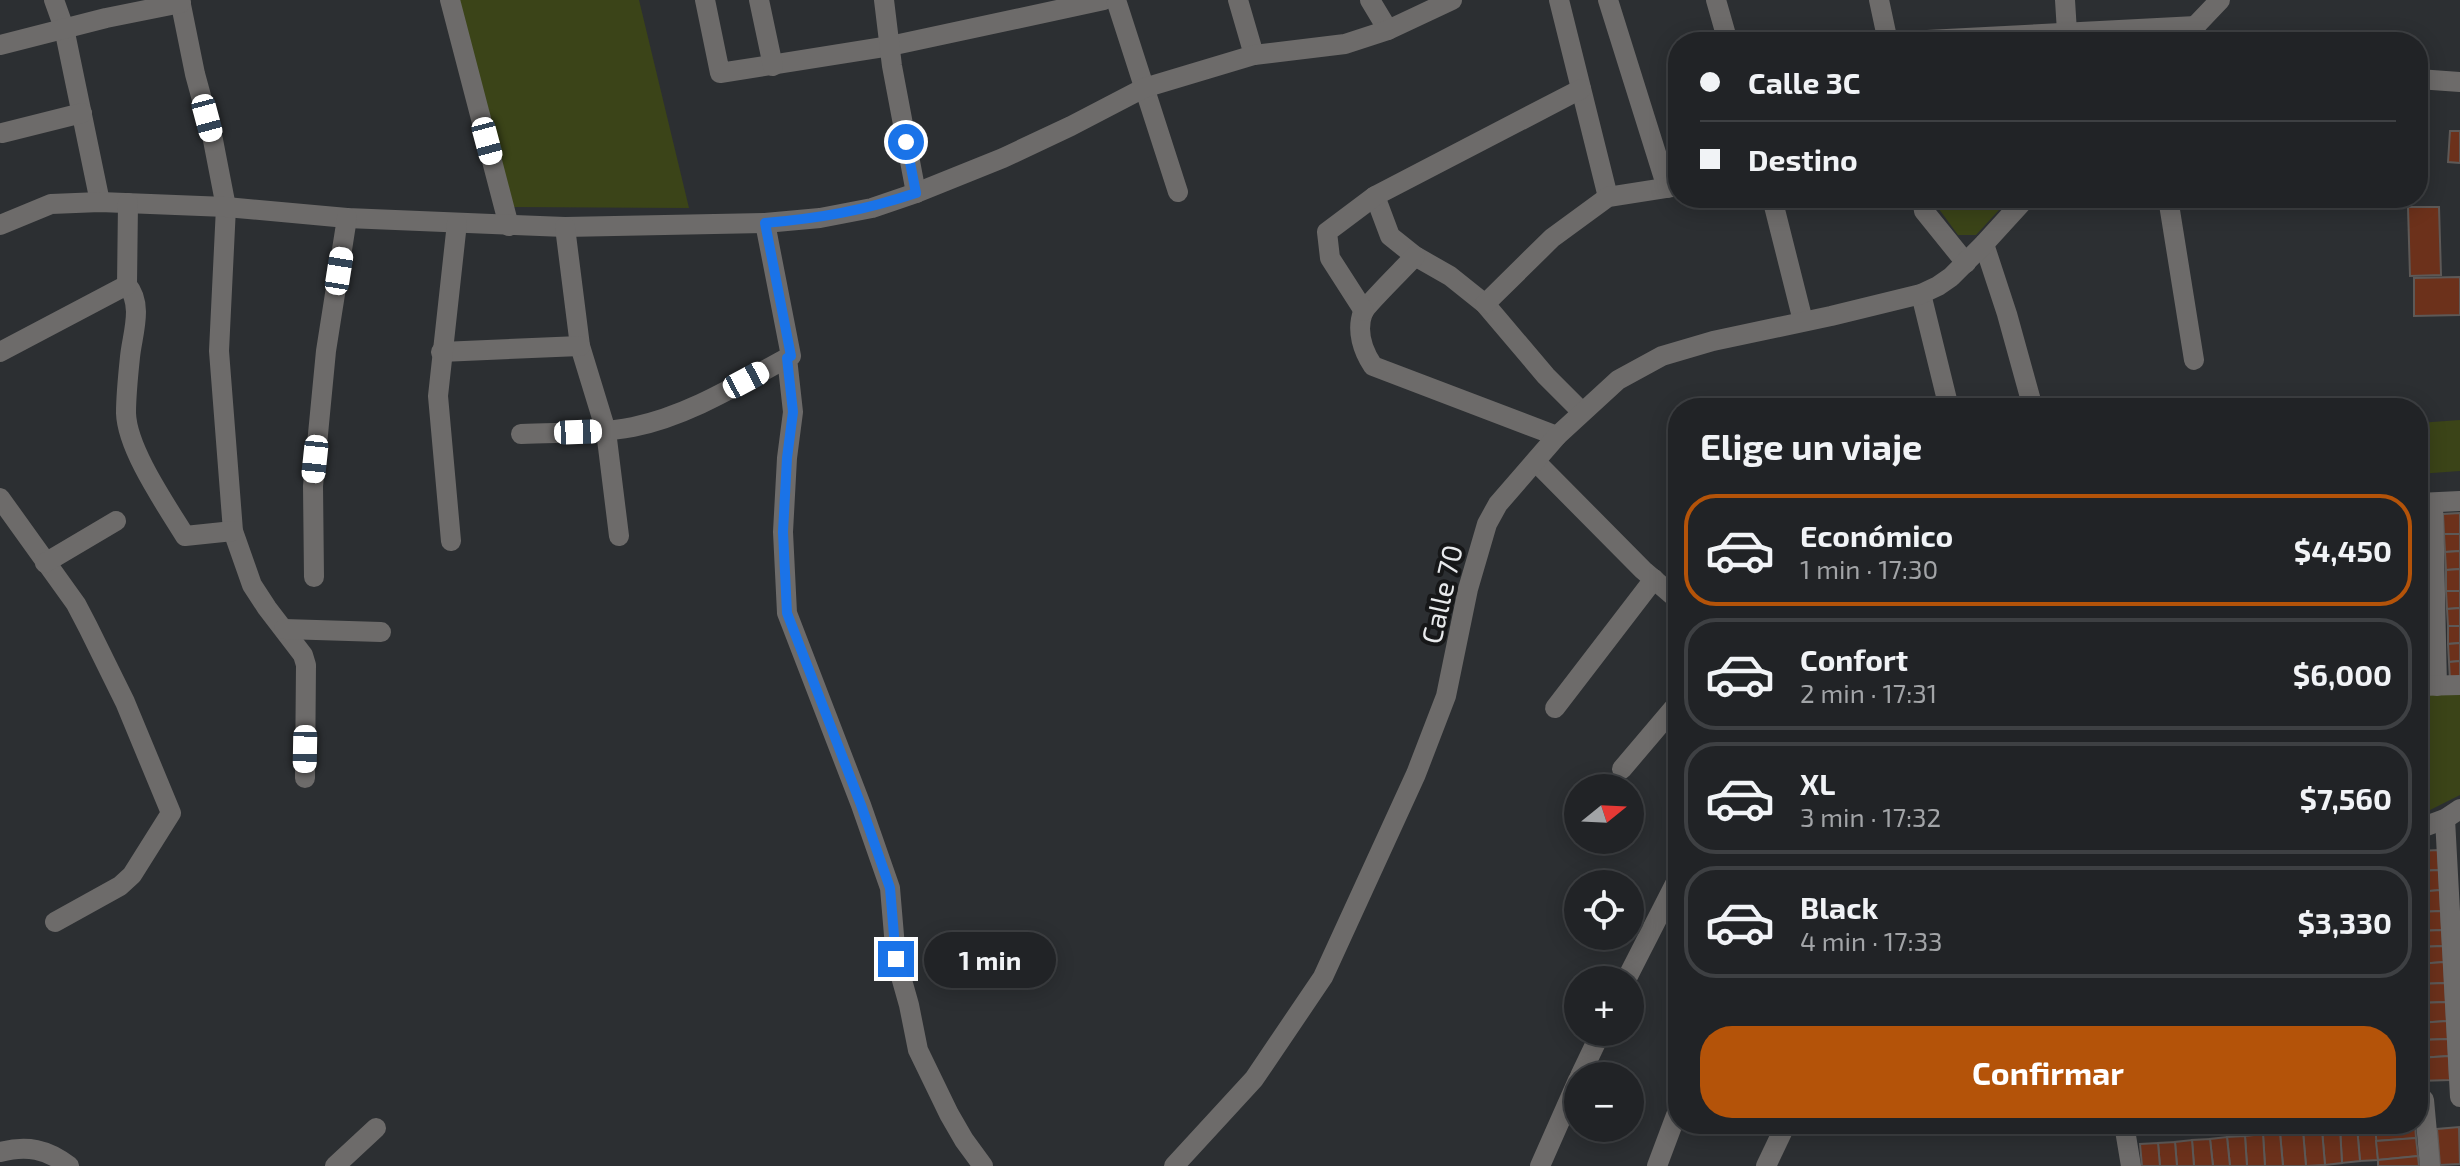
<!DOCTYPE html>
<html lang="es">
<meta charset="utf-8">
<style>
:root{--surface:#212326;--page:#292b2e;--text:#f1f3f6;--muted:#a2a4a7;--line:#3e4043;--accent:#b45309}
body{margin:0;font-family:"Exo 2",sans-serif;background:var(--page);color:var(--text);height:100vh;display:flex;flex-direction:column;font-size:30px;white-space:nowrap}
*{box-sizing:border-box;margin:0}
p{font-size:26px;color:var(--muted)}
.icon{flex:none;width:44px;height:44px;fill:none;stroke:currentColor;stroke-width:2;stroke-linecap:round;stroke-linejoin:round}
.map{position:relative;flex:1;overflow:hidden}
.side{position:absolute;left:1668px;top:398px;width:760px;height:736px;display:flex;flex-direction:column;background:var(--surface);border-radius:32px;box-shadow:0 4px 20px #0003,0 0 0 2px var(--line)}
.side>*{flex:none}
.guide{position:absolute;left:1668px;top:32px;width:760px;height:176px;border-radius:32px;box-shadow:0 4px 20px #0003,0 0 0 2px var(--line);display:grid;align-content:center;height:176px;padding:0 32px;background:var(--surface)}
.needle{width:52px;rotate:72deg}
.buttons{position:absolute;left:1564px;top:774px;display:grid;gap:16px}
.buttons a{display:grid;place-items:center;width:80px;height:80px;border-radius:50%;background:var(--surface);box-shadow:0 4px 20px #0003,0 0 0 2px var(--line);font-size:40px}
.end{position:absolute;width:36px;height:36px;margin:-18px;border:10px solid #1a73e8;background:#fff;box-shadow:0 0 0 4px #fff}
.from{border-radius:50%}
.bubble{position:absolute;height:56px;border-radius:28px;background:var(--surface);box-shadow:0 4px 20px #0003,0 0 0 2px var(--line);font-size:26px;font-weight:700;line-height:56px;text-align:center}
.car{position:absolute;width:24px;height:48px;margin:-24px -12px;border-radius:10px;box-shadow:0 0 6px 2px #0007;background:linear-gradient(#fff 24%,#345 0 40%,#fff 0 76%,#345 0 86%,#fff 0)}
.guide b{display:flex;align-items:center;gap:28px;height:76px;font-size:30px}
.guide b+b{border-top:2px solid var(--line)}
.guide i{width:20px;height:20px;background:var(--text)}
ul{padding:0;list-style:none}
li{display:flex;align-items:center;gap:24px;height:112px;margin:0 16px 12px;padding:0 16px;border:4px solid var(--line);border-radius:32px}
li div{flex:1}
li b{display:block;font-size:30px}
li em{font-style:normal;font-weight:700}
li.selected{border-color:var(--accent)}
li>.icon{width:72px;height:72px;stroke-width:1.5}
h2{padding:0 32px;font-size:36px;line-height:96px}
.button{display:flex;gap:16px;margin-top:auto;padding:16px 32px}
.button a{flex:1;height:92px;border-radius:32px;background:var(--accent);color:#fff;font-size:32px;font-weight:700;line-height:92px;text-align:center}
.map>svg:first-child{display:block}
.green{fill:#3b4418}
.building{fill:#6c311b;stroke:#5d5957;stroke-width:2}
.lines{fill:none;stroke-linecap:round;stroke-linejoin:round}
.minor{stroke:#6d6b6a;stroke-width:20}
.route{stroke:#1a73e8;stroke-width:10}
.labels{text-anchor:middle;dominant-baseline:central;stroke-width:8;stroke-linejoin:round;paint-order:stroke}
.street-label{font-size:28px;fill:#e8eaec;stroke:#161718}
</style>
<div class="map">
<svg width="2460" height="1166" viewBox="0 0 2460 1166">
<rect width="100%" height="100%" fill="#2c2f32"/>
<g class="green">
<path d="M456,0H639L689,208L509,207Z"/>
<path d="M1934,198H2010L1976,235H1958L1936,205Z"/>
<path d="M2460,420V471L2418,474V423Z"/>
<path d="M2460,693V795L2418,816V695Z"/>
</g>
<g class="building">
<path d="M2450,131H2460V163L2448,162Z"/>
<path d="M2408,207H2439L2441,275L2410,276Z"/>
<path d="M2460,277V315L2414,316V278Z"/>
<path d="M2460,513V534H2444L2443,514Z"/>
<path d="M2444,534H2460V551L2445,552Z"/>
<path d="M2460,551V569L2446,570L2445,552Z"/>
<path d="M2424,556V575L2418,576V557Z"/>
<path d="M2460,569V591H2446V570Z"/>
<path d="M2424,575L2425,596H2418V576Z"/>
<path d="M2446,591H2460V608L2447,609Z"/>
<path d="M2418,596H2425L2426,614H2418Z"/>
<path d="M2460,608V626H2448L2447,609Z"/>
<path d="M2418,614H2426L2427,629L2418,630Z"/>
<path d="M2448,626H2460V643L2448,644Z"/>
<path d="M2427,629V646H2418V630Z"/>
<path d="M2460,643V661L2449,662L2448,644Z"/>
<path d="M2418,646H2427L2428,663H2418Z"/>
<path d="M2460,661V679L2450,680L2449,662Z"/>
<path d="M2418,663H2428L2429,680L2418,681Z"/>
<path d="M2438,850L2439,870L2418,871V851Z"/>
<path d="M2439,870L2440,890L2418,892V871Z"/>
<path d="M2440,890L2441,911L2418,912V892Z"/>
<path d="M2441,911L2442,930L2418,931V912Z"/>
<path d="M2442,930L2443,946L2418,947V931Z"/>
<path d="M2443,946L2444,962L2418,964V947Z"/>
<path d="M2444,962L2445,983L2418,984V964Z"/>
<path d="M2445,983L2446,1002L2418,1003V984Z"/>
<path d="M2446,1002L2447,1021L2418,1023V1003Z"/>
<path d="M2447,1021L2448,1039L2418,1040V1023Z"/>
<path d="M2448,1039L2449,1056L2418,1058V1040Z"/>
<path d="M2449,1056L2450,1080L2418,1081V1058Z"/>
<path d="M2415,1124L2416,1138L2376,1141L2375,1125Z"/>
<path d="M2375,1125L2378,1160L2360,1161L2357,1127Z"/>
<path d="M2357,1127L2360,1161L2342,1163L2340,1128Z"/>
<path d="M2459,1127L2460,1164L2440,1165L2437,1129Z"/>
<path d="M2340,1128L2342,1163L2325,1165L2322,1130Z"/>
<path d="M2322,1130L2325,1165L2306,1166L2303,1131Z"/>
<path d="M2303,1131L2306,1166H2283L2280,1133Z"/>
<path d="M2280,1133L2283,1166H2265L2263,1134Z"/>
<path d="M2263,1134L2265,1166H2247L2245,1136Z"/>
<path d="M2245,1136L2247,1166H2230L2227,1137Z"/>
<path d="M2227,1137L2230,1166H2213L2210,1139Z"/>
<path d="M2416,1138L2418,1156L2378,1160L2376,1141Z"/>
<path d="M2210,1139L2213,1166H2194L2192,1140Z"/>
<path d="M2192,1140L2194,1166H2177L2175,1142Z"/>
<path d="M2175,1142L2177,1166H2160L2158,1143Z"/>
<path d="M2158,1143L2160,1166H2142L2140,1144Z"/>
<path d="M2418,1156L2419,1166H2378V1160Z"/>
</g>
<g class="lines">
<g class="minor">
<path d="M54,0L64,28L100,202"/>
<path d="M180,0L195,74L213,140L226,207L219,351L233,531L252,585L267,608L303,655L306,665L305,778"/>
<path d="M450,0L509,226"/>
<path d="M705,0L720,73L890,46L1104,0"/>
<path d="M759,0L773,66"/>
<path d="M884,0L892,66L916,193"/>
<path d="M1116,0L1178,192"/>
<path d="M1238,0L1254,55"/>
<path d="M1370,0L1388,30"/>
<path d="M1559,0L1608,197"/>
<path d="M1608,0L1667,188"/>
<path d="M1716,0L1728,42"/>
<path d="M1879,0L1888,42"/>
<path d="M2065,0L2067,32"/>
<path d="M1888,42L2196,26"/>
<path d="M2180,42L2220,0"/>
<path d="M0,45L106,18L181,3"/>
<path d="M2418,79L2460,82"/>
<path d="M2,133L82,113"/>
<path d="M1375,196L1390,236L1415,256L1450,276L1485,304L1546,376L1581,411"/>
<path d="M1772,198L1803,321"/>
<path d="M1922,198L1924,211L1966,263"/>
<path d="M2168,198L2194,360"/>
<path d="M765,223L791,356L787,358L793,412L787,458L783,532L787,613L861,805L890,888L896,959L909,1005L918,1050L949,1114L964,1140L983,1166"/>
<path d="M0,225L51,204L100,202L226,207L347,218L565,227L765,223L820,218L872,208L916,193L1003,158L1071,126L1144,88L1254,55L1345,44L1388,30L1452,0"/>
<path d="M565,227L580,346L606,431L619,536"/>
<path d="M1984,244L2007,314L2033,408"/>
<path d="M1415,256C1406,266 1367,304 1363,312C1356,331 1363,351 1373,366L1557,436"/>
<path d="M127,285C144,305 132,335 130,357C128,376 126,395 126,413C127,449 166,505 185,536L233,531"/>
<path d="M1921,294L1949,408"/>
<path d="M1485,304L1552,238L1608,197L1678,186"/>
<path d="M1364,311L1330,258L1327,232L1375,196L1581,89"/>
<path d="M0,352L127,285L128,203"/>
<path d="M441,352L580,346"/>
<path d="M521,434C558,432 597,434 633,427C688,416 739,384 787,358"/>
<path d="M1536,462L1643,570L1678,600"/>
<path d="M0,498L76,604L88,627L125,702L171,813L132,875L120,886L55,922"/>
<path d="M2418,503L2460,501"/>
<path d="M2433,503L2437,686"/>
<path d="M451,541L438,396L457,223"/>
<path d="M45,563L116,521"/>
<path d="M314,577L313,486L326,351L347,218"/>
<path d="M284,629L381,632"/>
<path d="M2418,686L2460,685"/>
<path d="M1555,708L1654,579"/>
<path d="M1622,769L1678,703"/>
<path d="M2445,819L2460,1097"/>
<path d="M2418,829L2445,819L2460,809"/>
<path d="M1626,980L1678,878"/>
<path d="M1580,1076L1601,1032"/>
<path d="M2424,1100L2430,1166"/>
<path d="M2124,1124L2131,1166"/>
<path d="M0,1152C27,1145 47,1149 69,1166"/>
<path d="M335,1166L376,1128"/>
<path d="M1174,1166L1254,1079L1323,977L1416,774L1446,696L1468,589L1487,524L1498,504L1557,436L1618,380L1662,356L1713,341L1831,316L1921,294L1938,286L1951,277L1984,244L2026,198"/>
<path d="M1540,1166L1578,1080"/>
<path d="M1657,1166L1678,1110"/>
<path d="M1766,1166L1786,1124"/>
</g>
</g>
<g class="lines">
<path class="route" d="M896,959L890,888L861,805L787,613L783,532L787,458L793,412L787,358L791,356L765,223C821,218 862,211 916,193L906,142"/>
</g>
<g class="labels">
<g class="street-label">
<text transform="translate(1441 594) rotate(-77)">Calle 70</text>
</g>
</g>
</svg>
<div class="buttons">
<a><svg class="needle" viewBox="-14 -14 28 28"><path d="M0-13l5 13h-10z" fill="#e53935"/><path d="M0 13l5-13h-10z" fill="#a2a4a7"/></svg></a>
<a><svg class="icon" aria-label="locate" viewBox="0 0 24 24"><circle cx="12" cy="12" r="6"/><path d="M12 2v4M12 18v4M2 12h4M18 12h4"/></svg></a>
<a>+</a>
<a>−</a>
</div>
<i class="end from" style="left:906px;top:142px"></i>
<i class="end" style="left:896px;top:959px"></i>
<div class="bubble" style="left:924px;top:932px;width:132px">1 min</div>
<i class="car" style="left:207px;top:118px;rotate:165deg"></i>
<i class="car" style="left:487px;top:141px;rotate:165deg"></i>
<i class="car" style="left:339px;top:271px;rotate:9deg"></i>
<i class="car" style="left:746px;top:380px;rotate:62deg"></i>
<i class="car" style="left:578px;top:432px;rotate:88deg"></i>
<i class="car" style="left:315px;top:459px;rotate:186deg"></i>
<i class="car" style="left:305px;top:749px;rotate:181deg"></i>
<div class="guide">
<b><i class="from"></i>Calle 3C</b>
<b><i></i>Destino</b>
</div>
<section class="side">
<h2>Elige un viaje</h2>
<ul>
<li class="selected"><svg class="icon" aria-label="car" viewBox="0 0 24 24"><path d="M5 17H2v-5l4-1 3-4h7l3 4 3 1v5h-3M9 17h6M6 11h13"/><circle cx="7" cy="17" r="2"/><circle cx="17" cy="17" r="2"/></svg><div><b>Económico</b><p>1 min · 17:30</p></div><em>$4,450</em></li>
<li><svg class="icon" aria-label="car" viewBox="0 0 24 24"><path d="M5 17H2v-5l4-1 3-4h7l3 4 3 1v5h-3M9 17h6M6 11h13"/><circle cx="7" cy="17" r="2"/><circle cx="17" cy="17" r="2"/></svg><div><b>Confort</b><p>2 min · 17:31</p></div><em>$6,000</em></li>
<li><svg class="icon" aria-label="car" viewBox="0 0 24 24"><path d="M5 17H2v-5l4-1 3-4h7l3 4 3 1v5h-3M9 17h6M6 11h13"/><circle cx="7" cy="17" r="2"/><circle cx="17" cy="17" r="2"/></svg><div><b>XL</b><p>3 min · 17:32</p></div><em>$7,560</em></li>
<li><svg class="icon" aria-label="car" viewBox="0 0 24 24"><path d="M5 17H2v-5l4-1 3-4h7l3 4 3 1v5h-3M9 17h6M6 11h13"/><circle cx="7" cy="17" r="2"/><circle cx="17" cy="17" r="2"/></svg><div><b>Black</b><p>4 min · 17:33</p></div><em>$3,330</em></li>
</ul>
<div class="button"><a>Confirmar</a></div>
</section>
</div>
